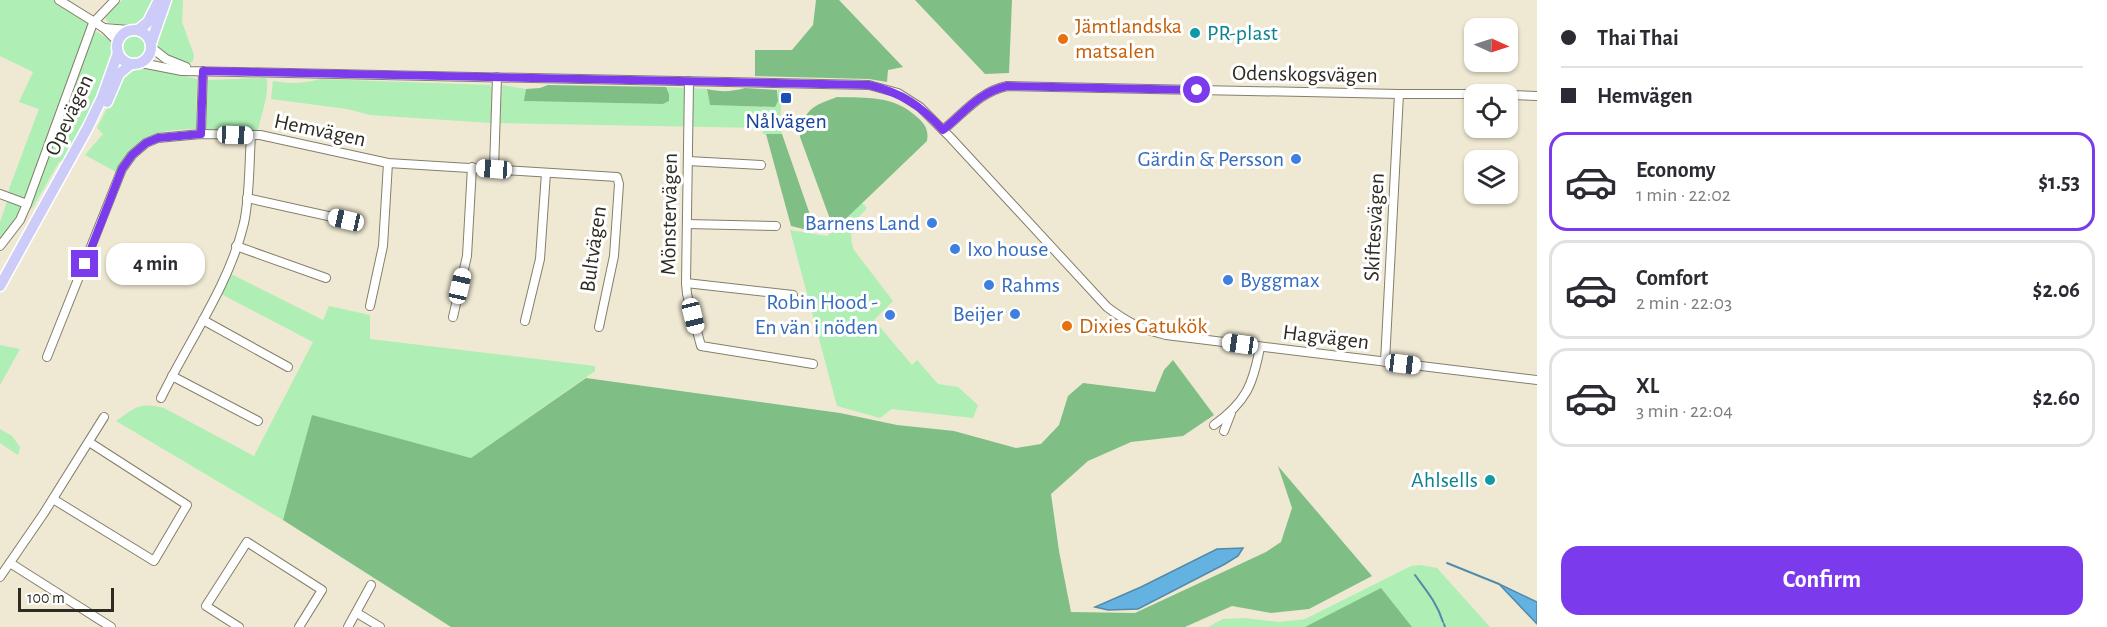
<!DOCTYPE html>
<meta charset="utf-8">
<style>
:root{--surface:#fff;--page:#f7f7f7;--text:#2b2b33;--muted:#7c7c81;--line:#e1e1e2;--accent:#7c3aed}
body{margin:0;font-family:"Alegreya Sans",sans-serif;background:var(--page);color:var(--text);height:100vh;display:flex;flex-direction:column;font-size:22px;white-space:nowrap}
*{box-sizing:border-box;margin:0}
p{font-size:20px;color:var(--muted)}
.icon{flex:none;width:33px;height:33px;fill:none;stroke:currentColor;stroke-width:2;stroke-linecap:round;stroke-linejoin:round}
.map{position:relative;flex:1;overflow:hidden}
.side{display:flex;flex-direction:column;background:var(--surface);width:570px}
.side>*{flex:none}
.guide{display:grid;align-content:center;height:132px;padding:0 24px;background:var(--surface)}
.needle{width:39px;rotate:93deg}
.controls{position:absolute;left:1464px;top:18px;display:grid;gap:12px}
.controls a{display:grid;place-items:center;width:54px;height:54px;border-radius:12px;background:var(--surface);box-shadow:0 2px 4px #0004;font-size:30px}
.scale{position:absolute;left:18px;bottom:15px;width:96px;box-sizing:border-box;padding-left:6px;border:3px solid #2d2b22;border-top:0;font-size:16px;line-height:21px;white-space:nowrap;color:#2d2b22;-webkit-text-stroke:4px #fff;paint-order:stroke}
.end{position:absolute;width:27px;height:27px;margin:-14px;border:8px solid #7c3aed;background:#fff;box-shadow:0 0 0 3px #fff}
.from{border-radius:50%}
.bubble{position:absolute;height:42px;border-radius:18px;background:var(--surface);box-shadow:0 2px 4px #0004;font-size:20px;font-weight:700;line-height:42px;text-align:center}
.car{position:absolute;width:18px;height:36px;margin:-18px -9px;border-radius:8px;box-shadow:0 0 4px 2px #0007;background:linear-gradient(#fff 24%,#345 0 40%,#fff 0 76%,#345 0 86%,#fff 0)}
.guide b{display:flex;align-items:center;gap:21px;height:57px;font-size:22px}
.guide b+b{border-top:2px solid var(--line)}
.guide i{width:15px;height:15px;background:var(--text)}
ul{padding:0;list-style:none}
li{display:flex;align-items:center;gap:18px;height:99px;margin:0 12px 9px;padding:0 12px;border:3px solid var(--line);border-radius:18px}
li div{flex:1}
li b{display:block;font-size:22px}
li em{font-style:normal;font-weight:700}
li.current{border-color:var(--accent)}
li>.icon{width:54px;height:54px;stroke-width:1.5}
.primary-button{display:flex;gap:12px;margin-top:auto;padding:12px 24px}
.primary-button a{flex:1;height:69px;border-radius:18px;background:var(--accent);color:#fff;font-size:24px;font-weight:700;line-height:69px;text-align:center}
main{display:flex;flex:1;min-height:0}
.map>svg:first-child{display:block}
.green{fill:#afeeb4}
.forest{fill:#7fbe85}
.water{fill:#63b2e2;stroke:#538aa8;stroke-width:1.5}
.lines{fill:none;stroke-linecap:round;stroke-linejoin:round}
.stream{stroke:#538aa8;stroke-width:2}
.minor-casing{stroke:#847f6b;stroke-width:10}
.major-casing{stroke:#fff;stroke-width:13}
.minor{stroke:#fff;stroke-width:8}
.major{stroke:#cdcbf8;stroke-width:10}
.route{stroke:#7c3aed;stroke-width:8}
.culture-dot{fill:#0f9aa8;stroke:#fff;stroke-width:2}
.food-dot{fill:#e8710a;stroke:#fff;stroke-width:2}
.transit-dot{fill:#1a4fb4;stroke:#fff;stroke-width:2}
.shop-dot{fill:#3f7fe0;stroke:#fff;stroke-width:2}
.labels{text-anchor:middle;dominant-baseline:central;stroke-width:6;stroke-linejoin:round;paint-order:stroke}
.food-label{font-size:22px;fill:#c56008;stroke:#fff;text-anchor:start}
.culture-label{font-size:22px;fill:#0d838f;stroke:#fff;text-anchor:start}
.street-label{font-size:22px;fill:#2d2b22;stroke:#fff}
.transit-label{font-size:22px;fill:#164399;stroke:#fff}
.shop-label{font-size:22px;fill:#366cbe;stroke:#fff;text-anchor:end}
</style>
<main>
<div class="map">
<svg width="1537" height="627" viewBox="0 0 1537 627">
<rect width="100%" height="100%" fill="#efe9d3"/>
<g class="green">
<path d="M0,0H54L89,23L26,198L9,193V189L39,109L19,102L33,72L0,56Z"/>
<path d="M122,0H154C142,28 139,27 109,23L105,18Z"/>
<path d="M170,0H183L182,22L194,55L193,61L189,64C142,54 158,34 170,0Z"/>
<path d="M97,32L112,41C118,67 79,137 64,160L59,162L33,207L29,211L92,34Z"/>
<circle cx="135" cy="47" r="12"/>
<path d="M132,69H158L197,79L196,129C147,130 146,136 118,173L85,155L103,134L97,128L122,78Z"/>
<path d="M266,78C271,90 260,117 258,131L206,130L208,80Z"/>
<path d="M320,79L490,85L492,89L491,123L370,115L347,109L271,99L273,81C290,84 303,84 320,79Z"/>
<path d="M502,85L526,89L525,101L663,104L669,101V94L666,87L707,89L710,105L774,107L778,101V89L782,92L780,126L782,134H763L762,128L500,123Z"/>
<path d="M8,199L23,206L20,220L0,246V222Z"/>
<path d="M862,203L867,208C854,222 847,232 854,250L893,301L874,320L912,365L917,360L938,384L958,387L978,405L973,418L892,409L880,418L837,406L790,230L827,236Z"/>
<path d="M231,274L323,320L329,306L370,315V339L595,366V371L471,458L312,416L283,520L116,421C136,407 139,402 164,408L254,456L313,342L221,294Z"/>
<path d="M0,345L20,349L0,385Z"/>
<path d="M0,429L12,436L20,447L18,455L0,443Z"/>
<path d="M1421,565L1437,568L1490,627H1208L1223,619L1244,618L1279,622L1305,619L1411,566Z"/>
</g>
<g class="forest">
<path d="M816,0H839L903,67L888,70L887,82L869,79L755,76V50H792L813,25Z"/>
<path d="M915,0H1012L1009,73L985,74Z"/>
<path d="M548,85L666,87L669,94V101L663,104L524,101L526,89L540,88Z"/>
<path d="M745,88L777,90L778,101L775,107L710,105L707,89C721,92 731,92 745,88Z"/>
<path d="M837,97C867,98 893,95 917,117C925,124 929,130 927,141L834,230L800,137C803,110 812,106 837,97Z"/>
<path d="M766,134H782L816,232L791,226Z"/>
<path d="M1173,360L1214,415L1183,436L1131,442L1088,461L1051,494L1059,551L1071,612L1135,613L1266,552L1281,542L1292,508L1278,466L1372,576L1309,609L1271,613L1232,606L1185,627H451L283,520L312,415L471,458L586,378L840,413L897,425L954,431L1016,448L1041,444L1059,425L1068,396L1083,383L1155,392L1164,370Z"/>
<path d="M1381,588L1412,627H1305Z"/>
</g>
<g class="water">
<path d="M1243,548L1238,556L1225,564L1138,609L1108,610L1095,607L1141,587L1217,549Z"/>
<path d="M1499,584L1537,602V624Z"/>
</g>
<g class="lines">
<g class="stream">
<path d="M1447,563L1499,584"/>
<path d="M1415,575C1426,590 1437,603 1443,622"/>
<path d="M1444,624L1445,627"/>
</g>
<defs>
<g id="minor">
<path d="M59,0L104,28L118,42"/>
<path d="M104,28L129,30"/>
<path d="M152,48L166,59L186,67"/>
<path d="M141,63L182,71L236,72L869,85L898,93L920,107L950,137L1107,307C1128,323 1141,329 1166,335L1537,380"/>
<path d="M689,81L686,283L687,294L701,346L813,364"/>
<path d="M1508,95L1537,96"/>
<path d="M943,130C964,113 979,92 1007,86L1399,94H1505"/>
<path d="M201,134L203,71"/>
<path d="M688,161L761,165"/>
<path d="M494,169L497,77"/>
<path d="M0,194L27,204"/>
<path d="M247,198L346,220"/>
<path d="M687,224L776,226"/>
<path d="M0,246L20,220L27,204L93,23L115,0"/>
<path d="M236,246L326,278"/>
<path d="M686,283L793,295"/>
<path d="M370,306L383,246L388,163"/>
<path d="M453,317L467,256L472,167"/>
<path d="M203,320L288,367"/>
<path d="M525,321L540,259L546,173"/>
<path d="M47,357L122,169L132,155L146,143L158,138L201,134L260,135L388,163L617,177L619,184L614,256L599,327"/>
<path d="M1385,362L1399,94"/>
<path d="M172,376L258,421"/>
<path d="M161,398C189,340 229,286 244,223C250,195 249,164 251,135"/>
<path d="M1214,425C1246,402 1253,385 1260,347"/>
<path d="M1224,431L1231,413"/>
<path d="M53,499L154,561L187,505L89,442"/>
<path d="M10,563L111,627"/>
<path d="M0,577L44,513L104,417"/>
<path d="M357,613L380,627"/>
<path d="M239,627L206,606L247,542L322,590L299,627"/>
<path d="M348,627L371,585"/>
</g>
<g id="major">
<circle cx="134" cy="47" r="17"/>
<path d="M138,30L148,22L159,0"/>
<path d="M151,43L166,0"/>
<path d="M107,102L119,74L131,64"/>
<path d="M0,286L88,127L102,98L118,53"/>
</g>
</defs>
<use href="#minor" class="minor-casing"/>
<use href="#major" class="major-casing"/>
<use href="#minor" class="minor"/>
<use href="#major" class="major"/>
</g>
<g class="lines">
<path class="route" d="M85,264L122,169L132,155L146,143L158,138L201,134L203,71L869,85C902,93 920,105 943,130C964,113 979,92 1007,86L1197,90"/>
</g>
<g class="culture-dot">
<circle cx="1195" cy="33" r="6"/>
<circle cx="1490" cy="480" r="6"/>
</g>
<g class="food-dot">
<circle cx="1063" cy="39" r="6"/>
<circle cx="1067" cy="326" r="6"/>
</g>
<rect class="transit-dot" x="780" y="92" width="12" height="12" rx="3"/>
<g class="shop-dot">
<circle cx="1296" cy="159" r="6"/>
<circle cx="932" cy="223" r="6"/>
<circle cx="955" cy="249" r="6"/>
<circle cx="1228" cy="280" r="6"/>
<circle cx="989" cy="285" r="6"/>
<circle cx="1015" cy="314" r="6"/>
<circle cx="890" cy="315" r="6"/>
</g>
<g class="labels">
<g class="food-label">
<text x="1075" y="26">Jämtlandska<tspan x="1075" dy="25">matsalen</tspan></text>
<text x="1079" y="326">Dixies Gatukök</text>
</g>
<g class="culture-label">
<text x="1207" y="33">PR-plast</text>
<text x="1478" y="480" text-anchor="end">Ahlsells</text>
</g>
<g class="street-label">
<text transform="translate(1305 74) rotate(1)">Odenskogsvägen</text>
<text transform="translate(69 115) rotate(-65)">Opevägen</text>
<text transform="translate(320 130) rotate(12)">Hemvägen</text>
<text transform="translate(669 214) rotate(-89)">Mönstervägen</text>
<text transform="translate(1374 227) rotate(-87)">Skiftesvägen</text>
<text transform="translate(593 249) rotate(-82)">Bultvägen</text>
<text transform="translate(1326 337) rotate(7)">Hagvägen</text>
</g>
<g class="transit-label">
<text x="786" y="121">Nålvägen</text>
</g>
<g class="shop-label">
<text x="1284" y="159">Gärdin &amp; Persson</text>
<text x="920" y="223">Barnens Land</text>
<text x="967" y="249" text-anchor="start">Ixo house</text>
<text x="1240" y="280" text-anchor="start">Byggmax</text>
<text x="1001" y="285" text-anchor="start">Rahms</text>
<text x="878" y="302">Robin Hood -<tspan x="878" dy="25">En vän i nöden</tspan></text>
<text x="1003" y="314">Beijer</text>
</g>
</g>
</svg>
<div class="controls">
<a><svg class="needle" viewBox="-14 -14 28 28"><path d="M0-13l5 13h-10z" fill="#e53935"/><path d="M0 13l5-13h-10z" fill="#7c7c81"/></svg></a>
<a><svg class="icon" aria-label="locate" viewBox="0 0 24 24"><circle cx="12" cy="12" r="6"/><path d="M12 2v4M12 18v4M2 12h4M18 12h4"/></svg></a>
<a><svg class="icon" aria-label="layers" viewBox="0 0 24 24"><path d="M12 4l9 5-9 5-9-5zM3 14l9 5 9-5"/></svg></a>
</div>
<div class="scale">100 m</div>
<i class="end from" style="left:1197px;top:90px"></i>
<i class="end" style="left:85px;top:264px"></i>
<div class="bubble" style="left:106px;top:243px;width:99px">4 min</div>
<i class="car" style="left:235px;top:135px;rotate:92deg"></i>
<i class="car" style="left:494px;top:169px;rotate:274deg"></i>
<i class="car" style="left:346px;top:220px;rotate:283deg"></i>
<i class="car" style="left:460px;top:286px;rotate:13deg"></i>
<i class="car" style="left:693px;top:316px;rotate:166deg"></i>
<i class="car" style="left:1240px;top:344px;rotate:278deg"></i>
<i class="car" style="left:1403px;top:364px;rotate:97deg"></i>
</div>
<section class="side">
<div class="guide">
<b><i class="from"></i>Thai Thai</b>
<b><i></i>Hemvägen</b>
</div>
<ul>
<li class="current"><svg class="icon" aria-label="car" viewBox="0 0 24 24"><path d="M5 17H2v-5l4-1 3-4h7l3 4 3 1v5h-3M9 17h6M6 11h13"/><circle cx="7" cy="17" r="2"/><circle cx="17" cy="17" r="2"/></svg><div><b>Economy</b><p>1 min · 22:02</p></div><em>$1.53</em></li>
<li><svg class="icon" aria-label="car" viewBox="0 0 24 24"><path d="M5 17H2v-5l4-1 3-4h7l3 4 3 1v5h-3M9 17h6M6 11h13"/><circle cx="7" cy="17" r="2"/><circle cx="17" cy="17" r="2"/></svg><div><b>Comfort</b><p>2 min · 22:03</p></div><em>$2.06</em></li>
<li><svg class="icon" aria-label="car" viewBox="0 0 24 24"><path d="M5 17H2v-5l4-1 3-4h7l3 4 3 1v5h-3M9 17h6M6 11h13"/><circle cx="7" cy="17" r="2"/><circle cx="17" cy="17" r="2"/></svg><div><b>XL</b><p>3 min · 22:04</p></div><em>$2.60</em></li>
</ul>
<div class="primary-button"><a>Confirm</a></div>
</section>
</main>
